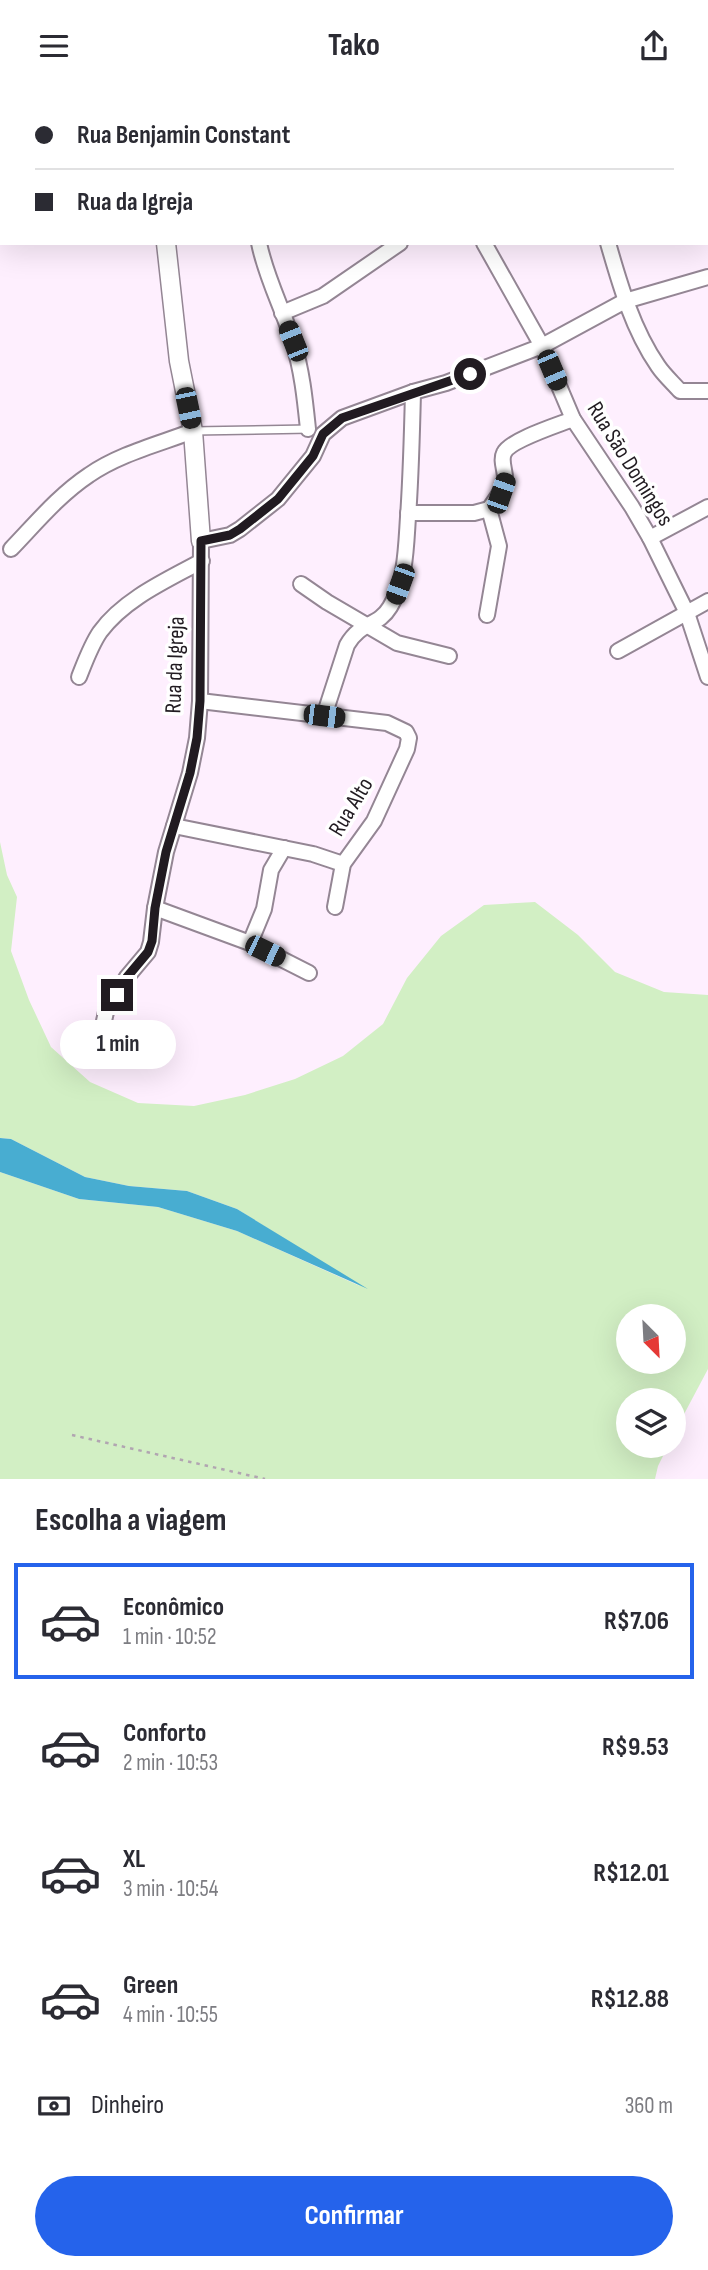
<!DOCTYPE html>
<html lang="pt">
<meta charset="utf-8">
<style>
:root{--surface:#fff;--page:#f2f2f3;--text:#2b2b33;--muted:#7c7c81;--line:#e1e1e2;--accent:#2563eb}
body{margin:0;font-family:"Sofia Sans Condensed",sans-serif;background:var(--page);color:var(--text);height:100vh;display:flex;flex-direction:column;font-size:26px;white-space:nowrap}
*{box-sizing:border-box;margin:0}
p{font-size:23px;color:var(--muted)}
.icon{flex:none;width:38px;height:38px;fill:none;stroke:currentColor;stroke-width:2;stroke-linecap:round;stroke-linejoin:round}
.map{position:relative;height:1388px;overflow:hidden}
.drawer{display:flex;flex-direction:column;background:var(--surface);flex:1}
.drawer>*{flex:none}
.banner{position:absolute;left:0px;top:0px;width:709px;height:154px;box-shadow:0 7px 28px #0002;display:grid;align-content:center;height:154px;padding:0 35px;background:var(--surface)}
.needle{width:46px;rotate:156deg}
.controls{position:absolute;left:616px;top:1213px;display:grid;gap:14px}
.controls a{display:grid;place-items:center;width:70px;height:70px;border-radius:50%;background:var(--surface);box-shadow:0 7px 28px #0002;font-size:35px}
.end{position:absolute;width:32px;height:32px;margin:-16px;border:9px solid #211b21;background:#fff;box-shadow:0 0 0 4px #fff}
.from{border-radius:50%}
.bubble{position:absolute;height:49px;border-radius:24px;background:var(--surface);box-shadow:0 7px 28px #0002;font-size:23px;font-weight:700;line-height:49px;text-align:center}
.car{position:absolute;width:21px;height:42px;margin:-21px -10px;border-radius:9px;box-shadow:0 0 5px 2px #0007;background:linear-gradient(#222 24%,#8ab4d8 0 40%,#222 0 76%,#8ab4d8 0 86%,#222 0)}
.banner b{display:flex;align-items:center;gap:24px;height:66px;font-size:26px}
.banner b+b{border-top:2px solid var(--line)}
.banner i{width:18px;height:18px;background:var(--text)}
ul{padding:0;list-style:none}
li{display:flex;align-items:center;gap:21px;height:116px;margin:0 14px 10px;padding:0 21px;border:4px solid transparent;border-radius:0px}
li div{flex:1}
li b{display:block;font-size:26px}
li em{font-style:normal;font-weight:700}
li.selected{border-color:var(--accent)}
li>.icon{width:63px;height:63px;stroke-width:1.5}
h2{padding:0 35px;font-size:32px;line-height:84px}
.pay{display:flex;align-items:center;gap:18px;height:77px;padding:0 35px;font-size:26px}
.pay p{margin-inline-start:auto}
.button{display:flex;gap:14px;margin-top:auto;padding:14px 35px}
.button a{flex:1;height:80px;border-radius:42px;background:var(--accent);color:#fff;font-size:28px;font-weight:700;line-height:80px;text-align:center}
header{display:flex;justify-content:space-between;align-items:center;height:91px;padding:0 35px;background:var(--surface);font-size:32px;font-weight:700}
.map>svg:first-child{display:block}
.green{fill:#d2efc4;fill-rule:evenodd}
.water{fill:#48add1}
.lines{fill:none;stroke-linecap:round;stroke-linejoin:round}
.service-casing{stroke:#948694;stroke-width:10}
.minor-casing{stroke:#948694;stroke-width:18}
.tertiary-casing{stroke:#948694;stroke-width:21}
.path{stroke:#b1a5b1;stroke-width:2.5;stroke-dasharray:3.5 5;stroke-linecap:butt}
.service{stroke:#fff;stroke-width:7}
.minor{stroke:#fff;stroke-width:14}
.tertiary{stroke:#fff;stroke-width:18}
.route{stroke:#211b21;stroke-width:9}
.labels{text-anchor:middle;dominant-baseline:central;stroke-width:7;stroke-linejoin:round;paint-order:stroke}
.street-label{font-size:23px;fill:#211b21;stroke:#fff}
</style>
<header><svg class="icon" aria-label="menu" viewBox="0 0 24 24"><path d="M4 6h16M4 12h16M4 18h16"/></svg>Tako<svg class="icon" aria-label="share" viewBox="0 0 24 24"><path d="M12 15V3M7 8l5-5 5 5M5 13v7h14v-7"/></svg></header>
<div class="map">
<svg width="708" height="1388" viewBox="0 0 708 1388">
<rect width="100%" height="100%" fill="#feeffe"/>
<path class="green" d="M0,751L7,784L17,806L11,860L29,909L51,956L90,991L138,1012L194,1015L245,1004L295,988L343,965L383,933L407,887L441,845L484,814L535,811L578,844L615,881L664,901L708,904V1278L674,1342V1309H628V1354L668,1355L658,1375L655,1388H0V1081L79,1108L158,1116L237,1140L360,1195L237,1118L187,1100L129,1095L85,1086L11,1048L0,1047ZM628,1225H674V1270H628Z"/>
<path class="water" d="M0,1047L11,1048L85,1086L129,1095L187,1100L237,1118L368,1198L237,1140L158,1116L79,1108L0,1081Z"/>
<g class="lines">
<defs>
<path id="service" d="M193,340L310,338"/>
<g id="minor">
<path d="M241,0V2"/>
<path d="M375,0L376,2"/>
<path d="M581,0L582,2"/>
<path d="M432,2L436,0"/>
<path d="M0,7H2"/>
<path d="M259,152C266,187 283,218 293,251C302,279 305,309 308,338"/>
<path d="M484,152L542,255L573,328L632,416L650,447L687,522L708,586"/>
<path d="M608,152C620,194 633,239 658,275C664,284 673,292 680,300H708"/>
<path d="M282,222L323,205L400,152"/>
<path d="M489,418C495,409 503,400 505,389C506,381 500,370 504,362C510,349 558,334 573,328"/>
<path d="M408,422H474L489,418"/>
<path d="M650,447L708,416"/>
<path d="M11,458C36,432 59,404 89,384C119,363 159,353 193,340"/>
<path d="M301,493L327,511L397,552L449,565"/>
<path d="M487,524L499,455L489,418"/>
<path d="M618,560L708,510"/>
<path d="M79,586C85,571 91,554 100,541C124,508 167,489 202,470"/>
<path d="M200,610L387,632L406,641L409,647L407,658L374,730L343,773L335,816"/>
<path d="M324,625L347,554C361,530 378,536 390,516C406,490 406,455 408,426C411,384 412,343 413,301"/>
<path d="M174,735L313,763L343,773"/>
<path d="M155,817L250,852L309,882"/>
<path d="M250,852L264,818L271,779L284,757"/>
<path d="M146,951L108,938L104,930L106,921L127,886L148,861L151,851L155,817L166,761L190,682L197,647L200,610L201,450L230,444L240,438L278,408L313,365L323,343L342,327L413,301L446,292L542,255L625,210L708,186"/>
</g>
<g id="tertiary">
<path d="M103,0V2"/>
<path d="M166,152L179,270L193,340L201,450"/>
</g>
</defs>
<use href="#service" class="service-casing"/>
<use href="#minor" class="minor-casing"/>
<use href="#tertiary" class="tertiary-casing"/>
<path class="path" d="M72,1344L265,1388"/>
<use href="#service" class="service"/>
<use href="#minor" class="minor"/>
<use href="#tertiary" class="tertiary"/>
</g>
<g class="lines">
<path class="route" d="M117,904L127,886L148,861L152,850L155,817L166,761L190,682L197,647L200,610L201,450L230,444L240,438L278,408L313,365L323,343L342,327L470,283"/>
</g>
<g class="labels">
<g class="street-label">
<text transform="translate(630 373) rotate(58)">Rua São Domingos</text>
<text transform="translate(175 574) rotate(-88)">Rua da Igreja</text>
<text transform="translate(351 716) rotate(-59)">Rua Alto</text>
</g>
</g>
</svg>
<div class="controls">
<a><svg class="needle" viewBox="-14 -14 28 28"><path d="M0-13l5 13h-10z" fill="#e53935"/><path d="M0 13l5-13h-10z" fill="#7c7c81"/></svg></a>
<a><svg class="icon" aria-label="layers" viewBox="0 0 24 24"><path d="M12 4l9 5-9 5-9-5zM3 14l9 5 9-5"/></svg></a>
</div>
<i class="end from" style="left:470px;top:283px"></i>
<i class="end" style="left:117px;top:904px"></i>
<div class="bubble" style="left:60px;top:929px;width:116px">1 min</div>
<i class="car" style="left:293px;top:250px;rotate:338deg"></i>
<i class="car" style="left:552px;top:279px;rotate:157deg"></i>
<i class="car" style="left:188px;top:317px;rotate:168deg"></i>
<i class="car" style="left:501px;top:402px;rotate:19deg"></i>
<i class="car" style="left:400px;top:493px;rotate:200deg"></i>
<i class="car" style="left:324px;top:625px;rotate:97deg"></i>
<i class="car" style="left:265px;top:860px;rotate:116deg"></i>
<div class="banner">
<b><i class="from"></i>Rua Benjamin Constant</b>
<b><i></i>Rua da Igreja</b>
</div>
</div>
<section class="drawer">
<h2>Escolha a viagem</h2>
<ul>
<li class="selected"><svg class="icon" aria-label="car" viewBox="0 0 24 24"><path d="M5 17H2v-5l4-1 3-4h7l3 4 3 1v5h-3M9 17h6M6 11h13"/><circle cx="7" cy="17" r="2"/><circle cx="17" cy="17" r="2"/></svg><div><b>Econômico</b><p>1 min · 10:52</p></div><em>R$7.06</em></li>
<li><svg class="icon" aria-label="car" viewBox="0 0 24 24"><path d="M5 17H2v-5l4-1 3-4h7l3 4 3 1v5h-3M9 17h6M6 11h13"/><circle cx="7" cy="17" r="2"/><circle cx="17" cy="17" r="2"/></svg><div><b>Conforto</b><p>2 min · 10:53</p></div><em>R$9.53</em></li>
<li><svg class="icon" aria-label="car" viewBox="0 0 24 24"><path d="M5 17H2v-5l4-1 3-4h7l3 4 3 1v5h-3M9 17h6M6 11h13"/><circle cx="7" cy="17" r="2"/><circle cx="17" cy="17" r="2"/></svg><div><b>XL</b><p>3 min · 10:54</p></div><em>R$12.01</em></li>
<li><svg class="icon" aria-label="car" viewBox="0 0 24 24"><path d="M5 17H2v-5l4-1 3-4h7l3 4 3 1v5h-3M9 17h6M6 11h13"/><circle cx="7" cy="17" r="2"/><circle cx="17" cy="17" r="2"/></svg><div><b>Green</b><p>4 min · 10:55</p></div><em>R$12.88</em></li>
</ul>
<div class="pay"><svg class="icon" aria-label="cash" viewBox="0 0 24 24"><path d="M3 7h18v10H3z"/><circle cx="12" cy="12" r="2"/></svg>Dinheiro<p>360 m</p></div>
<div class="button"><a>Confirmar</a></div>
</section>
